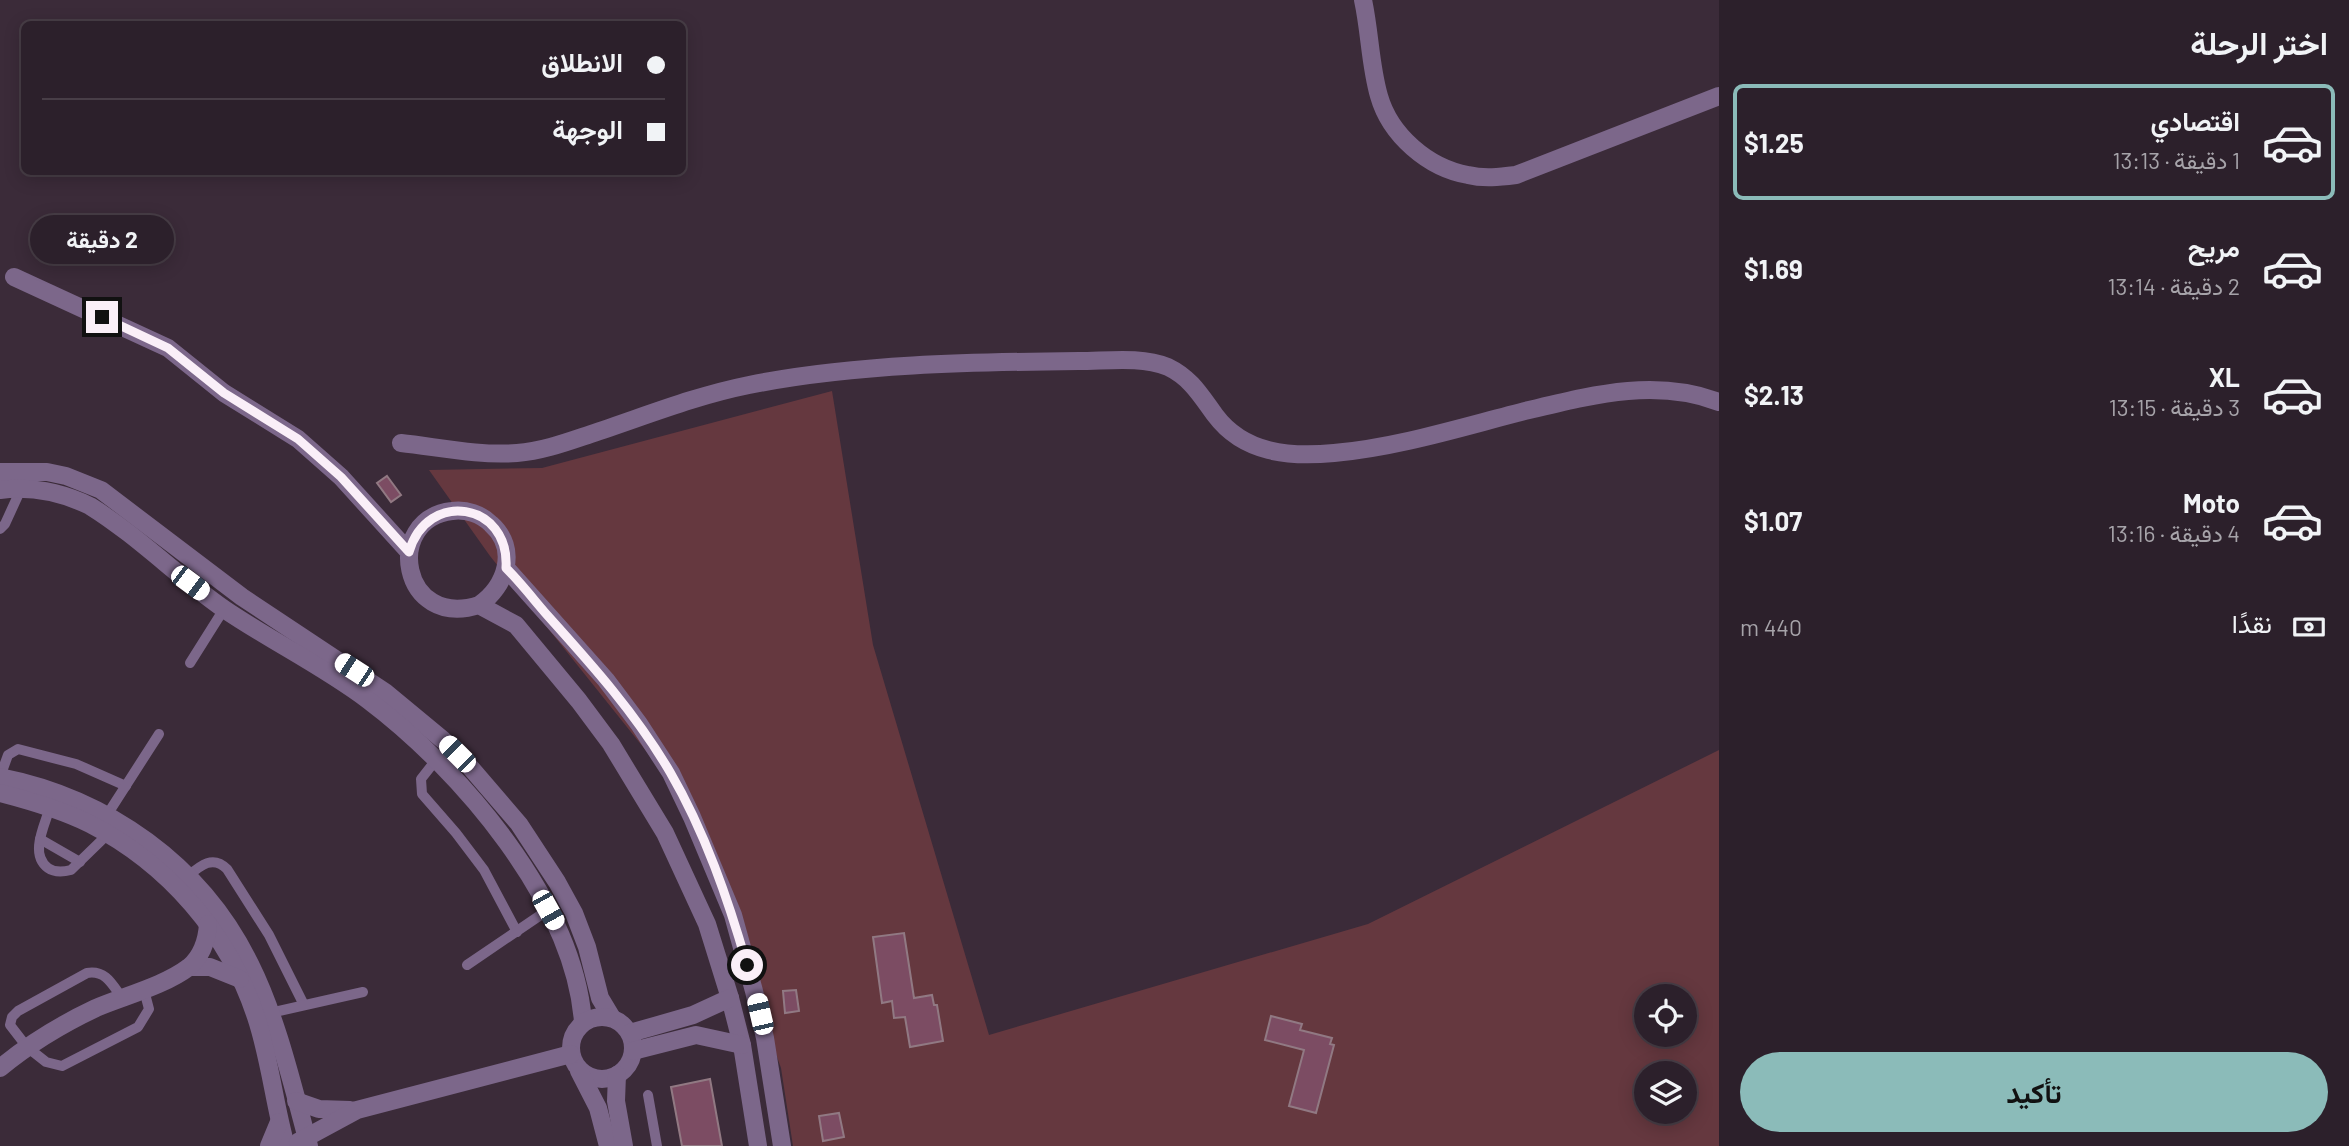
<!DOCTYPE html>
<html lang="ar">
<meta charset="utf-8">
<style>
:root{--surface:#2c202b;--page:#382d37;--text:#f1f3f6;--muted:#a6a3a9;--line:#483e47;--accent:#8bbbb9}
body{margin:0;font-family:Barlow,Vazirmatn,sans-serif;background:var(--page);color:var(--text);direction:rtl;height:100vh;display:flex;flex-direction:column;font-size:26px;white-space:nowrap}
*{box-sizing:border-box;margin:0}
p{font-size:23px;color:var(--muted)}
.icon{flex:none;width:38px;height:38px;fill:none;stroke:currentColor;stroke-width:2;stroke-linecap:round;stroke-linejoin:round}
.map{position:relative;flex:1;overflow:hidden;direction:ltr}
.sheet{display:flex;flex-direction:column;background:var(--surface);width:630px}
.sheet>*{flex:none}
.hud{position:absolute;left:21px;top:21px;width:665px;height:154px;border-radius:10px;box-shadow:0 4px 18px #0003,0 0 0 2px var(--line);direction:rtl;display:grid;align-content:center;height:154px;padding:0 21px;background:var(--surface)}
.buttons{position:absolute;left:1634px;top:984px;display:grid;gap:14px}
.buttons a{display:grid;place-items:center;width:63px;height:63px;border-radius:50%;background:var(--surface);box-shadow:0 4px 18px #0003,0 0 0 2px var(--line);font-size:35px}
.end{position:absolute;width:32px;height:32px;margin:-16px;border:9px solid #faeff8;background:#111;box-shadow:0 0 0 4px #111}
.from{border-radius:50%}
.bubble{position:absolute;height:49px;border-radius:24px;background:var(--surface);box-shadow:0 4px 18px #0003,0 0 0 2px var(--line);font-size:23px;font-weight:700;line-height:49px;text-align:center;direction:rtl}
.car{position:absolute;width:21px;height:42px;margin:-21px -10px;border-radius:9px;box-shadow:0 0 5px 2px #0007;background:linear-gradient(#fff 24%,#345 0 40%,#fff 0 76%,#345 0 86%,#fff 0)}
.hud b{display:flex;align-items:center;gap:24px;height:66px;font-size:26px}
.hud b+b{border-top:2px solid var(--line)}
.hud i{width:18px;height:18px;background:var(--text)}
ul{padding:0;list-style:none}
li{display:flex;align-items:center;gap:21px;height:116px;margin:0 14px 10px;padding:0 7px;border:4px solid transparent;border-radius:10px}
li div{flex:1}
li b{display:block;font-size:26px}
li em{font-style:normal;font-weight:700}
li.current{border-color:var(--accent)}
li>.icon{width:63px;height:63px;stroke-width:1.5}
h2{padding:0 21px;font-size:32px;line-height:84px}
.pay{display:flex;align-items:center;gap:18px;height:77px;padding:0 21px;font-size:26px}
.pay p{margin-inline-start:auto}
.cta{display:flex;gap:14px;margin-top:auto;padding:14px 21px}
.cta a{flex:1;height:80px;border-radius:42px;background:var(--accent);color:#111;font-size:28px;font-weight:700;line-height:80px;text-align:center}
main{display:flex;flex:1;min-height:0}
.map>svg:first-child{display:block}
.green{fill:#65383f;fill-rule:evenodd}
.building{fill:#7c4c63;stroke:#917983;stroke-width:2}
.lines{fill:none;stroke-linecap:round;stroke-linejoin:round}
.service{stroke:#7c678a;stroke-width:10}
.minor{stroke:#7c678a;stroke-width:18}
.route{stroke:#faeff8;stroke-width:9}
</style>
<main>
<section class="sheet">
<h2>اختر الرحلة</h2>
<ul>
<li class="current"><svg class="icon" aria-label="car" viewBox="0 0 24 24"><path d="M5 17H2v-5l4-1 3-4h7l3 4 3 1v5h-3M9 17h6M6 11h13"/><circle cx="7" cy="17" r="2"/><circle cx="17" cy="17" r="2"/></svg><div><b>اقتصادي</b><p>1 دقيقة · 13:13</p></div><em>$1.25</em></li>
<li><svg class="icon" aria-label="car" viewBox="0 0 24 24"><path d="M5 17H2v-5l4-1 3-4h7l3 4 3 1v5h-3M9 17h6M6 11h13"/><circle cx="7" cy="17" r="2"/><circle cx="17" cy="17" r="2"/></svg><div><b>مريح</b><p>2 دقيقة · 13:14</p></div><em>$1.69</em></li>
<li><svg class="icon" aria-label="car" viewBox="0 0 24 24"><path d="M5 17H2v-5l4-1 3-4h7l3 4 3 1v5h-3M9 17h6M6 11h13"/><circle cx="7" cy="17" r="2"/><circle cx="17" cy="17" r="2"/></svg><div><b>XL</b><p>3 دقيقة · 13:15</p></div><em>$2.13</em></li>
<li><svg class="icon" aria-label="car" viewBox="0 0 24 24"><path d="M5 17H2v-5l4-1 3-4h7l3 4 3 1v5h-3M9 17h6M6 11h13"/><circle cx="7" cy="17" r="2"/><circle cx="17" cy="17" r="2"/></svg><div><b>Moto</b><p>4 دقيقة · 13:16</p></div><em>$1.07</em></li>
</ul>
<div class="pay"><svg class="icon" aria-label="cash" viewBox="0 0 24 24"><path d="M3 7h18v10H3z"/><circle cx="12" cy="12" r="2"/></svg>نقدًا<p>440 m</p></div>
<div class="cta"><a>تأكيد</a></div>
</section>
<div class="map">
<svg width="1719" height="1146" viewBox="0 0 1719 1146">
<rect width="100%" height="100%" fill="#3b2b39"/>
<path class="green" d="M832,391L873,645L989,1035L1368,924L1719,750V1146H793L781,1068L729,921L667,777L490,556L429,470L542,468ZM1647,996H1685V1034H1647ZM1647,1073H1685V1111H1647Z"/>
<g class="building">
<path d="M387,476L401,495L391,502L377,483Z"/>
<path d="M904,933L914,998L932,995L934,1005H937L943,1041L910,1047L905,1017L894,1018L892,1001L882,1003L873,937Z"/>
<path d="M796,990L799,1011L785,1013L783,991Z"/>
<path d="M1271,1016L1302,1024L1300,1030L1332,1038L1330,1044L1334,1045L1316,1113L1289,1106L1304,1050L1265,1040Z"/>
<path d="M710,1079L722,1146H682L671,1087Z"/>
<path d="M839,1113L844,1137L823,1141L819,1116Z"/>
</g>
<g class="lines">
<g class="service">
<path d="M0,529L5,524L21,489"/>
<path d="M190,663L224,609"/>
<path d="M436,760L421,779L422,794L456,833L484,870L517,932"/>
<path d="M0,777L8,755L18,749L76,764L126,786"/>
<path d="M50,807C45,825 29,854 48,868C55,873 63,872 71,870L108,834"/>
<path d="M107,815L159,734"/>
<path d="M40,839L80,862"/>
<path d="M188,876C201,865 213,855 227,869L269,935L304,1005"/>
<path d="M467,965L548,910"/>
<path d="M122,998C112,984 106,970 87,973L18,1011L12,1017L10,1025L27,1047L46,1062L62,1066L138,1027L149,1009L144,990"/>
<path d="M270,1013L363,992"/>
<path d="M648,1095L657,1146"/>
</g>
<g class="minor">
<path d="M1363,0C1370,32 1370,65 1379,96C1390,135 1428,168 1468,175C1484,179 1500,177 1516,175L1719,96"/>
<path d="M14,277L168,348L224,393L298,439L341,477L409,552"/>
<path d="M401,443C438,447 479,456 517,453C543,451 567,442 591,434C643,417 694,396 749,385C853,364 972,362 1079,361C1107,361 1141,356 1168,367C1191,378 1201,396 1215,415C1244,454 1290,457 1334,453C1400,447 1465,426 1529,410C1592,395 1656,378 1719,402"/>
<path d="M0,472H47L66,476L101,490L242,597L385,692L443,740L470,767L519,824L557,882L574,913L587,947L600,998L612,1018"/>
<path d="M0,490C32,486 61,492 90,506C138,536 178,577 224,609C271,641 323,666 368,700C461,770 574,902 583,1022"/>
<path d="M506,568L606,680L639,724L671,773L692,817L733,915L754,991L765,1038L782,1146"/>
<path d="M479,605C506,586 519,549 491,524C481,514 466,509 452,511C383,519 401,630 479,605L516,625L579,701L611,744L665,833L707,924L730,998L742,1045L758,1146"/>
<path d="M0,777C107,798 202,865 250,964C277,1018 293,1087 309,1146"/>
<path d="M0,793C31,801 62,810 90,824C168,864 229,934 256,1017C270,1059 274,1103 286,1146"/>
<path d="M189,967H210L240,979"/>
<circle cx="602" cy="1048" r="31"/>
<path d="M630,1033L693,1015L730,998"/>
<path d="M633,1051L696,1035L742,1045"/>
<path d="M0,1068C29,1044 62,1024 96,1008C124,996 164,986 189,967C202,956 207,939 208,924"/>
<path d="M579,1071L598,1108L608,1146"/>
<path d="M617,1075L616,1101L624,1146"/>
<path d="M296,1101L319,1109L350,1110"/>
<path d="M298,1142L357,1110L571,1054"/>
<path d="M269,1146L279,1122"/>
</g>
</g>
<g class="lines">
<path class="route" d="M102,317L168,348L224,393L298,439L341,477L409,552C427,489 510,502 506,568C521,583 534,600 548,616C593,666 636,714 670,772C705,832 728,899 747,965"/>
</g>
</svg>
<div class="buttons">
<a><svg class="icon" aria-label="locate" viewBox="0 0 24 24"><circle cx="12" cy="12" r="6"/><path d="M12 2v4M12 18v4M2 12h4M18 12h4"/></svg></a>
<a><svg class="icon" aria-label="layers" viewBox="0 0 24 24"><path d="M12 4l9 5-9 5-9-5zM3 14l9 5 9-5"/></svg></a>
</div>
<i class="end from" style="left:747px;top:965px"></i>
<i class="end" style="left:102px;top:317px"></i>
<div class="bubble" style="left:30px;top:215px;width:144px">2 دقيقة</div>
<i class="car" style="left:190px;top:583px;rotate:127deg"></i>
<i class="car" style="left:354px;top:670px;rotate:303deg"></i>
<i class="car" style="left:457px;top:754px;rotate:315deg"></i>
<i class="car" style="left:548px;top:910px;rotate:151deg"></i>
<i class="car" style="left:760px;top:1014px;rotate:347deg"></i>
<div class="hud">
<b><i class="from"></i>الانطلاق</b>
<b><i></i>الوجهة</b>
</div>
</div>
</main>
